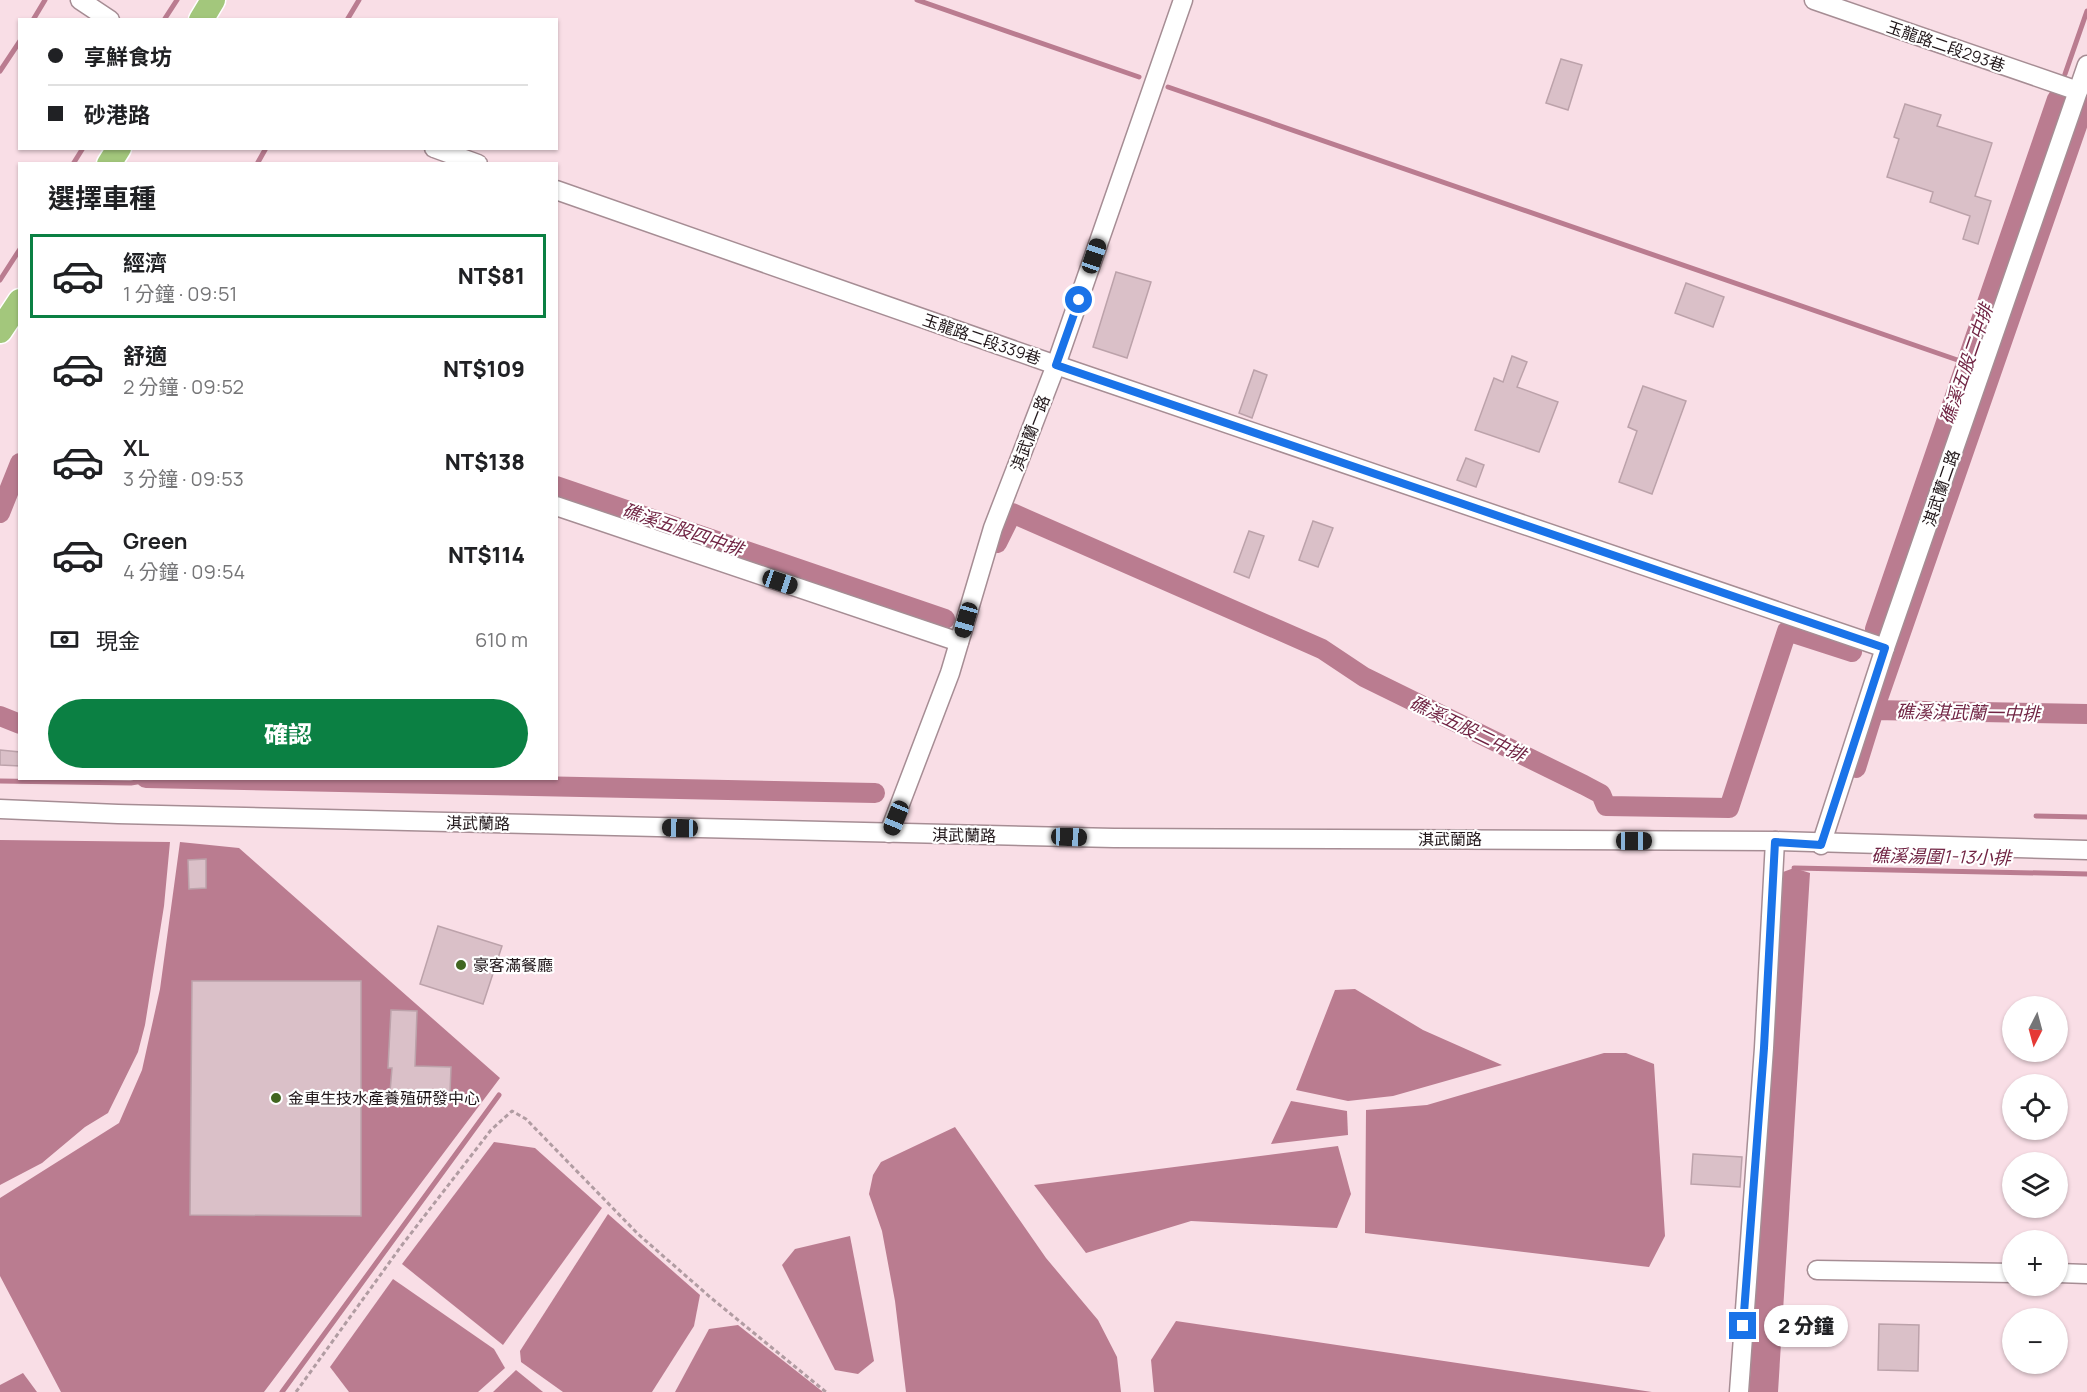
<!DOCTYPE html>
<html lang="zh-TW">
<meta charset="utf-8">
<style>
:root{--surface:#fff;--page:#f2f2f2;--text:#202124;--muted:#757577;--line:#e0e0e0;--accent:#0b8043}
body{margin:0;font-family:Manrope,"Noto Sans TC",sans-serif;background:var(--page);color:var(--text);height:100vh;display:flex;flex-direction:column;font-size:22px;white-space:nowrap}
*{box-sizing:border-box;margin:0}
p{font-size:20px;color:var(--muted)}
.icon{flex:none;width:33px;height:33px;fill:none;stroke:currentColor;stroke-width:2;stroke-linecap:round;stroke-linejoin:round}
.map{position:relative;flex:1;overflow:hidden}
.sheet{position:absolute;left:18px;top:162px;width:540px;height:618px;display:flex;flex-direction:column;background:var(--surface);border-radius:0px;box-shadow:0 2px 4px #0004}
.sheet>*{flex:none}
.banner{position:absolute;left:18px;top:18px;width:540px;height:132px;border-radius:0px;box-shadow:0 2px 4px #0004;display:grid;align-content:center;height:132px;padding:0 30px;background:var(--surface)}
.needle{width:39px;rotate:186deg}
.fabs{position:absolute;left:2002px;top:996px;display:grid;gap:12px}
.fabs a{display:grid;place-items:center;width:66px;height:66px;border-radius:50%;background:var(--surface);box-shadow:0 2px 4px #0004;font-size:30px}
.end{position:absolute;width:27px;height:27px;margin:-14px;border:8px solid #1a73e8;background:#fff;box-shadow:0 0 0 3px #fff}
.from{border-radius:50%}
.bubble{position:absolute;height:42px;border-radius:21px;background:var(--surface);box-shadow:0 2px 4px #0004;font-size:20px;font-weight:800;line-height:42px;text-align:center}
.car{position:absolute;width:18px;height:36px;margin:-18px -9px;border-radius:8px;box-shadow:0 0 4px 2px #0007;background:linear-gradient(#222 24%,#8ab4d8 0 40%,#222 0 76%,#8ab4d8 0 86%,#222 0)}
.banner b{display:flex;align-items:center;gap:21px;height:57px;font-size:22px}
.banner b+b{border-top:2px solid var(--line)}
.banner i{width:15px;height:15px;background:var(--text)}
ul{padding:0;list-style:none}
li{display:flex;align-items:center;gap:18px;height:84px;margin:0 12px 9px;padding:0 18px;border:3px solid transparent;border-radius:0px}
li div{flex:1}
li b{display:block;font-size:22px}
li em{font-style:normal;font-weight:800}
li.on{border-color:var(--accent)}
li>.icon{width:54px;height:54px;stroke-width:1.5}
h2{padding:0 30px;font-size:27px;line-height:72px}
.pay{display:flex;align-items:center;gap:15px;height:66px;padding:0 30px;font-size:22px}
.pay p{margin-inline-start:auto}
.primary-button{display:flex;gap:12px;margin-top:auto;padding:12px 30px}
.primary-button a{flex:1;height:69px;border-radius:36px;background:var(--accent);color:#fff;font-size:24px;font-weight:800;line-height:69px;text-align:center}
.map>svg:first-child{display:block}
.water{fill:#ba7c90}
.lines{fill:none;stroke-linecap:round;stroke-linejoin:round}
.stream{stroke:#ba7c90;stroke-width:5}
.canal{stroke:#ba7c90;stroke-width:20}
.building{fill:#dac0c8;stroke:#bca2aa;stroke-width:1.5}
.minor-casing{stroke:#a68d94;stroke-width:21}
.major-casing{stroke:#fff;stroke-width:27}
.path{stroke:#b19ca2;stroke-width:3;stroke-dasharray:4.5 3;stroke-linecap:butt}
.minor{stroke:#fff;stroke-width:18}
.major{stroke:#a3c77c;stroke-width:24}
.route{stroke:#1a73e8;stroke-width:8}
.poi-dot{fill:#416620;stroke:#fff;stroke-width:2}
.labels{text-anchor:middle;dominant-baseline:central;stroke-width:4.5;stroke-linejoin:round;paint-order:stroke}
.street-label{font-size:16px;fill:#201619;stroke:#fff}
.poi-label{font-size:16px;fill:#201619;stroke:#fff;text-anchor:start}
.water-label{font-size:18px;font-style:italic;fill:#712544;stroke:#fff}
</style>
<div class="map">
<svg width="2087" height="1392" viewBox="0 0 2087 1392">
<rect width="100%" height="100%" fill="#f9dee6"/>
<g class="water">
<path d="M0,840L170,842L164,906L145,1025L138,1052L108,1113L85,1127L42,1163L0,1185Z"/>
<path d="M180,842L239,848L500,1078L264,1392H61L0,1276V1198L119,1123L142,1070L160,989Z"/>
<path d="M1794,868L1810,873L1778,1392H1749L1783,872Z"/>
<path d="M1355,989L1423,1030L1502,1065L1393,1096L1348,1101L1296,1090L1335,990Z"/>
<path d="M1604,1053H1626L1654,1064L1665,1236L1649,1267L1365,1233L1366,1110L1427,1105Z"/>
<path d="M1291,1101L1347,1111L1348,1135L1271,1144Z"/>
<path d="M955,1127L1046,1258L1098,1320L1117,1357L1121,1392H906L895,1301L882,1231L869,1194L873,1175L881,1162Z"/>
<path d="M494,1142L535,1148L602,1208L503,1345L402,1264Z"/>
<path d="M1338,1146L1351,1194L1337,1228L1191,1221L1086,1253L1034,1185Z"/>
<path d="M608,1214L700,1295L694,1326L652,1392H563L521,1362L520,1351Z"/>
<path d="M850,1236L874,1361L858,1374L835,1370L782,1265L795,1249Z"/>
<path d="M393,1279L494,1349L505,1368L478,1392H349L330,1367Z"/>
<path d="M1176,1321L1652,1392H1154L1151,1360Z"/>
<path d="M738,1325L823,1392H675L709,1329Z"/>
<path d="M516,1370L543,1392H493Z"/>
<path d="M23,1373L37,1392H0V1385Z"/>
</g>
<g class="lines">
<g class="stream">
<path d="M917,0L1139,77"/>
<path d="M33,20L45,0"/>
<path d="M164,20L177,0"/>
<path d="M347,20L359,0"/>
<path d="M0,71L20,41"/>
<path d="M2065,74L2087,11"/>
<path d="M1168,87L1969,364"/>
<path d="M73,164L83,148"/>
<path d="M257,164L266,148"/>
<path d="M0,280L20,249"/>
<path d="M1991,372L1993,373"/>
<path d="M0,781L131,783L149,780"/>
<path d="M2036,816L2087,817"/>
<path d="M1794,868L2087,874"/>
<path d="M282,1392L499,1095"/>
</g>
<g class="canal">
<path d="M556,486L945,619"/>
<path d="M0,513L20,463"/>
<path d="M997,543L1012,513L1322,649L1364,677L1584,785L1601,794L1606,806L1729,808L1787,631L1852,652"/>
<path d="M1875,629L2057,99"/>
<path d="M1874,710L2087,97"/>
<path d="M0,716L20,724"/>
<path d="M1856,768L1874,710L2087,714"/>
<path d="M146,778L875,793"/>
</g>
</g>
<g class="building">
<path d="M1561,59L1582,65L1568,110L1546,103Z"/>
<path d="M1905,104L1941,115L1937,126L1992,143L1975,196L1991,201L1978,244L1963,239L1970,216L1930,202L1933,192L1887,177L1899,139L1894,137Z"/>
<path d="M1116,272L1151,282L1127,358L1093,347Z"/>
<path d="M1686,283L1724,297L1713,327L1675,313Z"/>
<path d="M1512,356L1527,362L1517,387L1558,402L1539,452L1475,430L1494,378L1503,382Z"/>
<path d="M1254,370L1267,375L1252,418L1239,413Z"/>
<path d="M1643,386L1686,401L1652,494L1619,482L1637,431L1628,427Z"/>
<path d="M1466,458L1484,465L1476,487L1457,480Z"/>
<path d="M1313,521L1333,528L1318,567L1299,560Z"/>
<path d="M1249,531L1264,536L1249,578L1234,572Z"/>
<path d="M0,750L20,752V766L0,765Z"/>
<path d="M206,859V888L189,889L188,860Z"/>
<path d="M438,926L502,946L483,1004L420,984Z"/>
<path d="M192,981H361V1216L190,1215Z"/>
<path d="M391,1010L417,1011L415,1066L451,1067L450,1093L390,1092L392,1068H388Z"/>
<path d="M1693,1154L1742,1157L1740,1187L1691,1184Z"/>
<path d="M1879,1324L1919,1325L1918,1371L1878,1370Z"/>
</g>
<g class="lines">
<defs>
<g id="minor">
<path d="M80,0L110,20"/>
<path d="M1814,0L2078,91"/>
<path d="M434,148L478,164"/>
<path d="M556,190L1056,365L1885,648"/>
<path d="M556,506L959,642"/>
<path d="M0,809L118,814L1114,838L1775,841L2087,850"/>
<path d="M889,833L950,673L993,528L1056,365L1183,0"/>
<path d="M1821,845L1885,648L2087,65"/>
<path d="M1817,1270L2013,1273"/>
<path d="M2058,1273L2087,1274"/>
<path d="M1739,1392L1764,1048L1775,841"/>
</g>
<g id="major">
<path d="M201,20L213,0"/>
<path d="M109,164L119,148"/>
<path d="M0,331L20,301"/>
</g>
</defs>
<use href="#minor" class="minor-casing"/>
<use href="#major" class="major-casing"/>
<path class="path" d="M296,1392L402,1245L491,1130L512,1111L526,1119L638,1234L710,1297L826,1392"/>
<use href="#minor" class="minor"/>
<use href="#major" class="major"/>
</g>
<g class="lines">
<path class="route" d="M1079,300L1056,365L1885,648L1821,845L1775,842L1764,1048L1743,1326"/>
</g>
<g class="poi-dot">
<circle cx="461" cy="965" r="6"/>
<circle cx="276" cy="1098" r="6"/>
</g>
<g class="labels">
<g class="street-label">
<text transform="translate(1946 46) rotate(19)">玉龍路二段293巷</text>
<text transform="translate(982 339) rotate(19)">玉龍路二段339巷</text>
<text transform="translate(1030 433) rotate(-69)">淇武蘭一路</text>
<text transform="translate(1941 488) rotate(-71)">淇武蘭二路</text>
<text transform="translate(478 823) rotate(1)">淇武蘭路</text>
<text transform="translate(964 835) rotate(1)">淇武蘭路</text>
<text x="1450" y="839">淇武蘭路</text>
</g>
<g class="poi-label">
<text x="473" y="965">豪客滿餐廳</text>
<text x="288" y="1098">金車生技水產養殖研發中心</text>
</g>
<g class="water-label">
<text transform="translate(1966 364) rotate(-71)">礁溪五股二中排</text>
<text transform="translate(683 529) rotate(19)">礁溪五股四中排</text>
<text transform="translate(1968 712) rotate(1)">礁溪淇武蘭一中排</text>
<text transform="translate(1468 728) rotate(26)">礁溪五股二中排</text>
<text transform="translate(1941 856) rotate(1)">礁溪湯圍1-13小排</text>
</g>
</g>
</svg>
<div class="fabs">
<a><svg class="needle" viewBox="-14 -14 28 28"><path d="M0-13l5 13h-10z" fill="#e53935"/><path d="M0 13l5-13h-10z" fill="#757577"/></svg></a>
<a><svg class="icon" aria-label="locate" viewBox="0 0 24 24"><circle cx="12" cy="12" r="6"/><path d="M12 2v4M12 18v4M2 12h4M18 12h4"/></svg></a>
<a><svg class="icon" aria-label="layers" viewBox="0 0 24 24"><path d="M12 4l9 5-9 5-9-5zM3 14l9 5 9-5"/></svg></a>
<a>+</a>
<a>−</a>
</div>
<i class="end from" style="left:1079px;top:300px"></i>
<i class="end" style="left:1743px;top:1326px"></i>
<div class="bubble" style="left:1764px;top:1305px;width:84px">2 分鐘</div>
<i class="car" style="left:1094px;top:256px;rotate:19deg"></i>
<i class="car" style="left:780px;top:582px;rotate:109deg"></i>
<i class="car" style="left:966px;top:620px;rotate:196deg"></i>
<i class="car" style="left:896px;top:818px;rotate:202deg"></i>
<i class="car" style="left:680px;top:828px;rotate:271deg"></i>
<i class="car" style="left:1069px;top:837px;rotate:92deg"></i>
<i class="car" style="left:1634px;top:841px;rotate:90deg"></i>
<div class="banner">
<b><i class="from"></i>享鮮食坊</b>
<b><i></i>砂港路</b>
</div>
<section class="sheet">
<h2>選擇車種</h2>
<ul>
<li class="on"><svg class="icon" aria-label="car" viewBox="0 0 24 24"><path d="M5 17H2v-5l4-1 3-4h7l3 4 3 1v5h-3M9 17h6M6 11h13"/><circle cx="7" cy="17" r="2"/><circle cx="17" cy="17" r="2"/></svg><div><b>經濟</b><p>1 分鐘 · 09:51</p></div><em>NT$81</em></li>
<li><svg class="icon" aria-label="car" viewBox="0 0 24 24"><path d="M5 17H2v-5l4-1 3-4h7l3 4 3 1v5h-3M9 17h6M6 11h13"/><circle cx="7" cy="17" r="2"/><circle cx="17" cy="17" r="2"/></svg><div><b>舒適</b><p>2 分鐘 · 09:52</p></div><em>NT$109</em></li>
<li><svg class="icon" aria-label="car" viewBox="0 0 24 24"><path d="M5 17H2v-5l4-1 3-4h7l3 4 3 1v5h-3M9 17h6M6 11h13"/><circle cx="7" cy="17" r="2"/><circle cx="17" cy="17" r="2"/></svg><div><b>XL</b><p>3 分鐘 · 09:53</p></div><em>NT$138</em></li>
<li><svg class="icon" aria-label="car" viewBox="0 0 24 24"><path d="M5 17H2v-5l4-1 3-4h7l3 4 3 1v5h-3M9 17h6M6 11h13"/><circle cx="7" cy="17" r="2"/><circle cx="17" cy="17" r="2"/></svg><div><b>Green</b><p>4 分鐘 · 09:54</p></div><em>NT$114</em></li>
</ul>
<div class="pay"><svg class="icon" aria-label="cash" viewBox="0 0 24 24"><path d="M3 7h18v10H3z"/><circle cx="12" cy="12" r="2"/></svg>現金<p>610 m</p></div>
<div class="primary-button"><a>確認</a></div>
</section>
</div>
